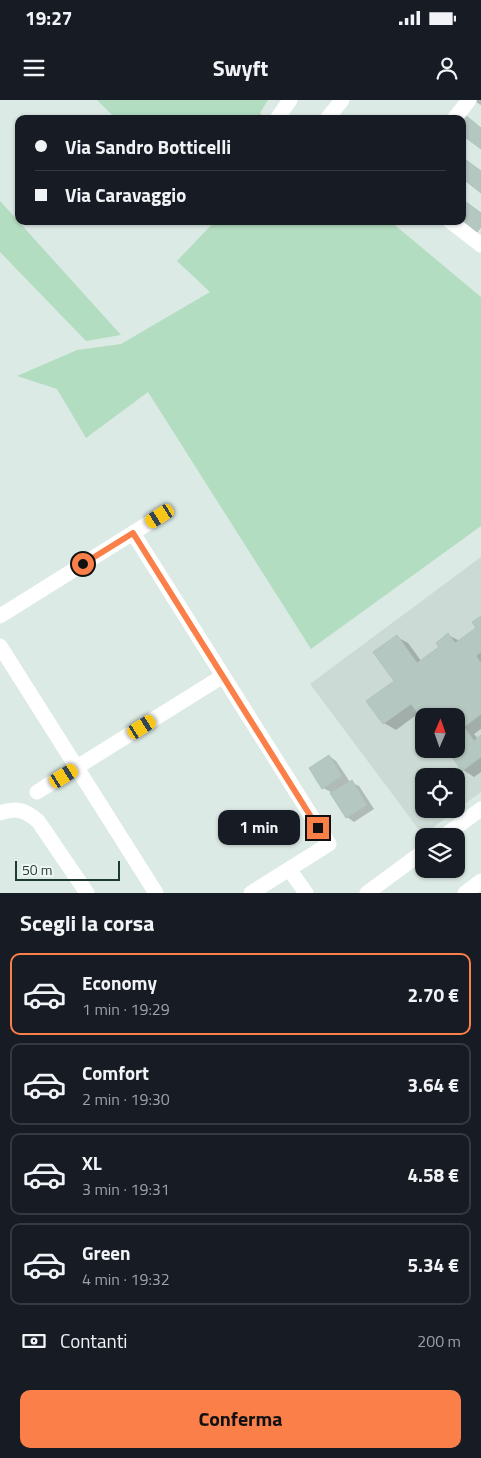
<!DOCTYPE html>
<html lang="it">
<meta charset="utf-8">
<style>
:root{--surface:#171b24;--page:#242831;--text:#f1f3f6;--muted:#9ea1a6;--line:#363941;--accent:#fb7f49}
body{margin:0;font-family:"Titillium Web",sans-serif;background:var(--page);color:var(--text);height:100vh;display:flex;flex-direction:column;font-size:19px;white-space:nowrap}
*{box-sizing:border-box;margin:0}
p{font-size:16px;color:var(--muted)}
.icon{flex:none;width:28px;height:28px;fill:none;stroke:currentColor;stroke-width:2;stroke-linecap:round;stroke-linejoin:round}
.map{position:relative;height:793px;overflow:hidden}
.drawer{display:flex;flex-direction:column;background:var(--surface);flex:1}
.drawer>*{flex:none}
.banner{position:absolute;left:15px;top:15px;width:451px;height:110px;border-radius:10px;box-shadow:0 1px 4px #0004;display:grid;align-content:center;height:110px;padding:0 20px;background:var(--surface)}
.needle{width:32px;rotate:2deg}
.buttons{position:absolute;left:415px;top:608px;display:grid;gap:10px}
.buttons a{display:grid;place-items:center;width:50px;height:50px;border-radius:10px;background:var(--surface);box-shadow:0 1px 4px #0004;font-size:25px}
.scale{position:absolute;left:15px;bottom:12px;width:105px;box-sizing:border-box;padding-left:5px;border:2px solid #1e3a34;border-top:0;font-size:14px;line-height:18px;white-space:nowrap;color:#1e3a34;-webkit-text-stroke:4px #edf6f2;paint-order:stroke}
.end{position:absolute;width:22px;height:22px;margin:-11px;border:6px solid #fb7f49;background:#111;box-shadow:0 0 0 2px #111}
.from{border-radius:50%}
.bubble{position:absolute;height:35px;border-radius:10px;background:var(--surface);box-shadow:0 1px 4px #0004;font-size:16px;font-weight:700;line-height:35px;text-align:center}
.car{position:absolute;width:15px;height:30px;margin:-15px -8px;border-radius:6px;box-shadow:0 0 4px 1px #0007;background:linear-gradient(#f5c518 24%,#345 0 40%,#f5c518 0 76%,#345 0 86%,#f5c518 0)}
.banner b{display:flex;align-items:center;gap:18px;height:48px;font-size:19px}
.banner b+b{border-top:1px solid var(--line)}
.banner i{width:12px;height:12px;background:var(--text)}
ul{padding:0;list-style:none}
li{display:flex;align-items:center;gap:15px;height:82px;margin:0 10px 8px;padding:0 10px;border:2px solid var(--line);border-radius:10px}
li div{flex:1}
li b{display:block;font-size:19px}
li em{font-style:normal;font-weight:700}
li.selected{border-color:var(--accent)}
li>.icon{width:45px;height:45px;stroke-width:1.5}
h2{padding:0 20px;font-size:22px;line-height:60px}
.pay{display:flex;align-items:center;gap:12px;height:55px;padding:0 20px;font-size:19px}
.pay p{margin-inline-start:auto}
.cta{display:flex;gap:10px;margin-top:auto;padding:10px 20px}
.cta a{flex:1;height:58px;border-radius:10px;background:var(--accent);color:#111;font-size:20px;font-weight:700;line-height:58px;text-align:center}
.status{display:flex;justify-content:space-between;align-items:center;height:35px;padding:0 25px;background:var(--surface);direction:ltr}
.status svg{height:14px;fill:currentColor}
header{display:flex;justify-content:space-between;align-items:center;height:65px;padding:0 20px;background:var(--surface);font-size:22px;font-weight:700}
.map>svg:first-child{display:block}
.built{fill:#cbdad4;fill-rule:evenodd}
.green{fill:#b3ddc1}
.shadow{fill:#0003}
.building{fill:#b5c7c1;stroke:#afc4bc}
.lines{fill:none;stroke-linecap:round;stroke-linejoin:round}
.minor{stroke:#fff;stroke-width:15}
.route{stroke:#fb7f49;stroke-width:6}
</style>
<div class="status"><b>19:27</b><svg viewBox="0 0 49 12"><path d="M0 12V9h3v3zM5 12V6h3v6zM10 12V3h3v9zM15 12V0h3v12zM26 1h20v11H26zM47 4h2v5h-2z"/></svg></div>
<header><svg class="icon" aria-label="menu" viewBox="0 0 24 24"><path d="M4 6h16M4 12h16M4 18h16"/></svg>Swyft<svg class="icon" aria-label="person" viewBox="0 0 24 24"><circle cx="12" cy="8" r="4"/><path d="M4 21q1-7 8-7t8 7"/></svg></header>
<div class="map">
<svg width="481" height="793" viewBox="0 0 481 793">
<rect width="100%" height="100%" fill="#dceae5"/>
<path class="built" d="M481,457V692L423,735L310,584ZM424,616H456V649H424ZM424,676H456V709H424Z"/>
<g class="green">
<path d="M97,0H268L260,13L266,19H258V17L257,19H116Z"/>
<path d="M0,101L121,235L86,241L0,152Z"/>
<path d="M215,121H390L481,197V426L311,549L148,292L86,338L57,289L17,276L77,250L121,244L210,192L177,161Z"/>
</g>
<g class="shadow">
<path d="M477,0H481V5L476,2Z"/>
<path d="M481,518V629L474,634L478,639L481,637V672L474,677L463,670L459,654L455,649H456V616H424L419,613L396,630L384,623L396,581L397,537L408,543L422,562L441,548L448,535L460,541L478,528Z"/>
<path d="M329,656L336,661L350,682L359,686L374,709L354,722L347,717L331,692L323,688Z"/>
</g>
<g class="building">
<path d="M464,14L481,28V49L462,35Z"/>
<path d="M462,57L481,71V93L462,78Z"/>
<path d="M462,99L481,113V127L477,132L462,121Z"/>
<path d="M481,516V552L476,556L481,563V614L464,627L474,641L481,635V657L462,671L452,657L457,653L453,649H456V616H424V621L411,604L383,624L366,601L394,581L373,552L397,535L417,563L439,547L436,543L448,533L455,543L476,528L472,522Z"/>
<path d="M329,655L342,676L322,689L309,668Z"/>
<path d="M352,680L367,705L346,718L330,693Z"/>
</g>
<g class="lines">
<g class="minor">
<path d="M277,19L290,0"/>
<path d="M327,19L342,0"/>
<path d="M454,19L469,0"/>
<path d="M450,121L481,145"/>
<path d="M133,433L329,744L251,793"/>
<path d="M0,516L160,416"/>
<path d="M0,546L156,793"/>
<path d="M37,692L223,576"/>
<path d="M0,713C16,707 25,710 38,721L87,793"/>
<path d="M444,736L481,709"/>
<path d="M289,769L306,793"/>
<path d="M367,793L424,751"/>
<path d="M465,793L481,781"/>
</g>
</g>
<g class="lines">
<path class="route" d="M83,464L133,433L318,728"/>
</g>
</svg>
<div class="buttons">
<a><svg class="needle" viewBox="-14 -14 28 28"><path d="M0-13l5 13h-10z" fill="#e53935"/><path d="M0 13l5-13h-10z" fill="#9ea1a6"/></svg></a>
<a><svg class="icon" aria-label="locate" viewBox="0 0 24 24"><circle cx="12" cy="12" r="6"/><path d="M12 2v4M12 18v4M2 12h4M18 12h4"/></svg></a>
<a><svg class="icon" aria-label="layers" viewBox="0 0 24 24"><path d="M12 4l9 5-9 5-9-5zM3 14l9 5 9-5"/></svg></a>
</div>
<div class="scale">50 m</div>
<i class="end from" style="left:83px;top:464px"></i>
<i class="end" style="left:318px;top:728px"></i>
<div class="bubble" style="left:218px;top:710px;width:82px">1 min</div>
<i class="car" style="left:160px;top:416px;rotate:238deg"></i>
<i class="car" style="left:142px;top:627px;rotate:58deg"></i>
<i class="car" style="left:64px;top:676px;rotate:58deg"></i>
<div class="banner">
<b><i class="from"></i>Via Sandro Botticelli</b>
<b><i></i>Via Caravaggio</b>
</div>
</div>
<section class="drawer">
<h2>Scegli la corsa</h2>
<ul>
<li class="selected"><svg class="icon" aria-label="car" viewBox="0 0 24 24"><path d="M5 17H2v-5l4-1 3-4h7l3 4 3 1v5h-3M9 17h6M6 11h13"/><circle cx="7" cy="17" r="2"/><circle cx="17" cy="17" r="2"/></svg><div><b>Economy</b><p>1 min · 19:29</p></div><em>2.70 €</em></li>
<li><svg class="icon" aria-label="car" viewBox="0 0 24 24"><path d="M5 17H2v-5l4-1 3-4h7l3 4 3 1v5h-3M9 17h6M6 11h13"/><circle cx="7" cy="17" r="2"/><circle cx="17" cy="17" r="2"/></svg><div><b>Comfort</b><p>2 min · 19:30</p></div><em>3.64 €</em></li>
<li><svg class="icon" aria-label="car" viewBox="0 0 24 24"><path d="M5 17H2v-5l4-1 3-4h7l3 4 3 1v5h-3M9 17h6M6 11h13"/><circle cx="7" cy="17" r="2"/><circle cx="17" cy="17" r="2"/></svg><div><b>XL</b><p>3 min · 19:31</p></div><em>4.58 €</em></li>
<li><svg class="icon" aria-label="car" viewBox="0 0 24 24"><path d="M5 17H2v-5l4-1 3-4h7l3 4 3 1v5h-3M9 17h6M6 11h13"/><circle cx="7" cy="17" r="2"/><circle cx="17" cy="17" r="2"/></svg><div><b>Green</b><p>4 min · 19:32</p></div><em>5.34 €</em></li>
</ul>
<div class="pay"><svg class="icon" aria-label="cash" viewBox="0 0 24 24"><path d="M3 7h18v10H3z"/><circle cx="12" cy="12" r="2"/></svg>Contanti<p>200 m</p></div>
<div class="cta"><a>Conferma</a></div>
</section>
